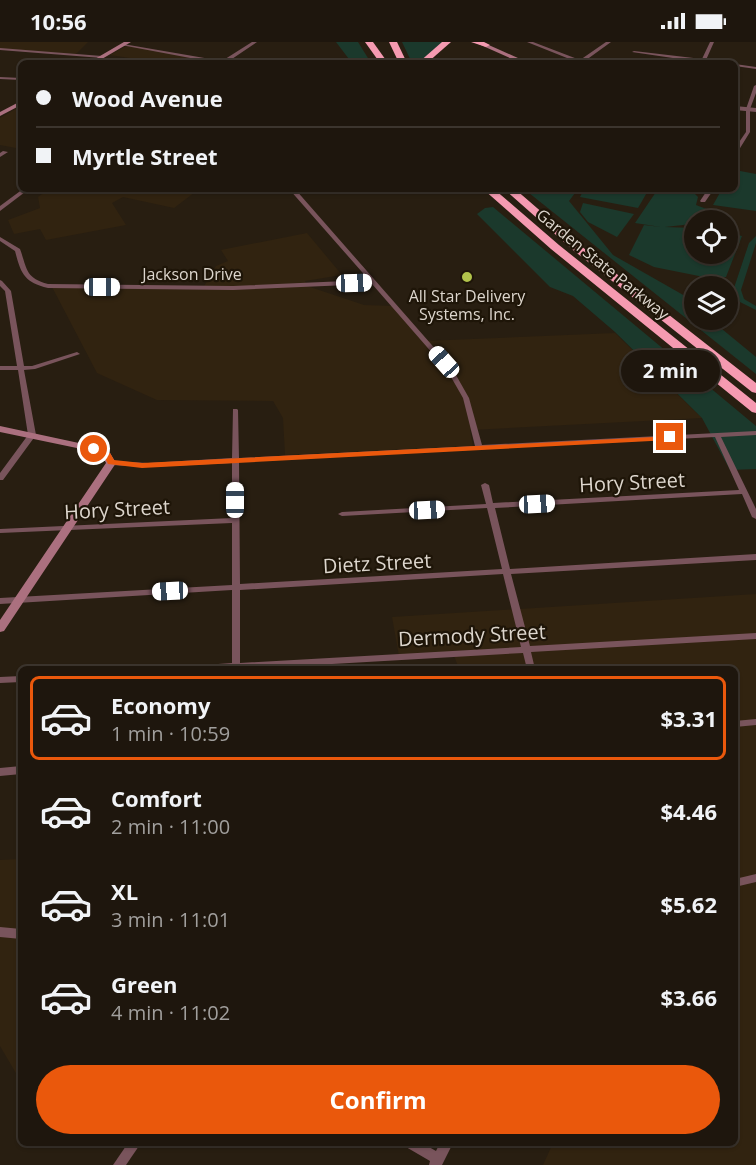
<!DOCTYPE html>
<meta charset="utf-8">
<style>
:root{--surface:#1e160d;--page:#261f16;--text:#f1f3f6;--muted:#a19f9d;--line:#3c352e;--accent:#ea580c}
body{margin:0;font-family:"Open Sans",sans-serif;background:var(--page);color:var(--text);height:100vh;display:flex;flex-direction:column;font-size:22px;white-space:nowrap}
*{box-sizing:border-box;margin:0}
p{font-size:20px;color:var(--muted)}
.icon{flex:none;width:33px;height:33px;fill:none;stroke:currentColor;stroke-width:2;stroke-linecap:round;stroke-linejoin:round}
.map{position:relative;flex:1;overflow:hidden}
.sheet{position:absolute;left:18px;top:624px;width:720px;height:480px;display:flex;flex-direction:column;background:var(--surface);border-radius:9px;box-shadow:0 2px 4px #0004,0 0 0 2px var(--line)}
.sheet>*{flex:none}
.banner{position:absolute;left:18px;top:18px;width:720px;height:132px;border-radius:9px;box-shadow:0 2px 4px #0004,0 0 0 2px var(--line);display:grid;align-content:center;height:132px;padding:0 18px;background:var(--surface)}
.buttons{position:absolute;left:684px;top:168px;display:grid;gap:12px}
.buttons a{display:grid;place-items:center;width:54px;height:54px;border-radius:50%;background:var(--surface);box-shadow:0 2px 4px #0004,0 0 0 2px var(--line);font-size:30px}
.end{position:absolute;width:27px;height:27px;margin:-14px;border:8px solid #ea580c;background:#fff;box-shadow:0 0 0 3px #fff}
.from{border-radius:50%}
.bubble{position:absolute;height:42px;border-radius:21px;background:var(--surface);box-shadow:0 2px 4px #0004,0 0 0 2px var(--line);font-size:20px;font-weight:700;line-height:42px;text-align:center}
.car{position:absolute;width:18px;height:36px;margin:-18px -9px;border-radius:8px;box-shadow:0 0 4px 2px #0007;background:linear-gradient(#fff 24%,#345 0 40%,#fff 0 76%,#345 0 86%,#fff 0)}
.banner b{display:flex;align-items:center;gap:21px;height:57px;font-size:22px}
.banner b+b{border-top:2px solid var(--line)}
.banner i{width:15px;height:15px;background:var(--text)}
ul{padding:10px 0 0;list-style:none}
li{display:flex;align-items:center;gap:18px;height:84px;margin:0 12px 9px;padding:0 6px;border:3px solid transparent;border-radius:9px}
li div{flex:1}
li b{display:block;font-size:22px}
li em{font-style:normal;font-weight:700}
li.on{border-color:var(--accent)}
li>.icon{width:54px;height:54px;stroke-width:1.5}
.cta{display:flex;gap:12px;margin-top:auto;padding:12px 18px}
.cta a{flex:1;height:69px;border-radius:36px;background:var(--accent);color:#fff;font-size:24px;font-weight:700;line-height:69px;text-align:center}
.status{display:flex;justify-content:space-between;align-items:center;height:42px;padding:0 30px;background:var(--surface);direction:ltr}
.status svg{height:16px;fill:currentColor}
.map>svg:first-child{display:block}
.built{fill:#312310}
.green{fill:#1b392c}
.lines{fill:none;stroke-linecap:round;stroke-linejoin:round}
.minor{fill:#79545c;fill-rule:evenodd}
.tertiary{fill:#79545c;fill-rule:evenodd}
.secondary{fill:#ab707f;fill-rule:evenodd}
.motorway{fill:#f59ab1;fill-rule:evenodd}
.route{fill:#ea580c}
.poi-dot{fill:#b2c34b;stroke:#1e1508;stroke-width:2}
.labels{text-anchor:middle;dominant-baseline:central;stroke-width:4.5;stroke-linejoin:round;paint-order:stroke}
.far-street-label{font-size:16px;fill:#ddd6cd;stroke:#1e1508}
.far-poi-label{font-size:16px;fill:#ddd6cd;stroke:#1e1508}
.street-label{font-size:20px;fill:#ddd6cd;stroke:#1e1508}
</style>
<div class="status"><b>10:56</b><svg viewBox="0 0 49 12"><path d="M0 12V9h3v3zM5 12V6h3v6zM10 12V3h3v9zM15 12V0h3v12zM26 1h20v11H26zM47 4h2v5h-2z"/></svg></div>
<div class="map">
<svg width="756" height="1123" viewBox="0 0 756 1123">
<rect width="100%" height="100%" fill="#281e11"/>
<g class="built">
<path d="M0,0H88L76,12L0,7Z"/>
<path d="M128,3L221,20L122,21L130,16L110,13Z"/>
<path d="M21,64V107L0,103V76Z"/>
<path d="M49,147H199L174,166L123,155L112,161L126,183L46,198L40,187L14,192L8,178L40,166L38,155Z"/>
<path d="M307,191L342,233L305,239L307,244L364,263L393,264L424,299L615,291L702,376L470,388L473,404L285,413L283,376L273,359L157,358L97,331L52,245L203,246L216,224L228,219L221,208Z"/>
<path d="M756,552V1123H543L553,1101H735V627H459L453,611L399,614L392,575Z"/>
<path d="M21,817V1038H20L0,1004V818Z"/>
</g>
<g class="green">
<path d="M336,0H358L371,21H352Z"/>
<path d="M402,0H443L420,21H412Z"/>
<path d="M735,128L756,132V169L713,163L722,147H735Z"/>
<path d="M524,147H578L569,159L613,213L692,258L694,261V278H711L756,315V332Z"/>
<path d="M584,147H649L638,166L580,155Z"/>
<path d="M658,147H690L698,155L696,163L709,168L706,176L694,178L692,182L665,185L694,186V212H728V191L742,194L726,235L714,237L654,225L629,213L644,183L661,185L635,181Z"/>
<path d="M583,161L634,172L617,195L588,180L580,170Z"/>
<path d="M493,165L756,384V427L730,428L702,376L615,290L573,254L550,245L477,172L485,166Z"/>
<path d="M756,194V201L741,248L744,257L756,264V268L740,260L733,249L749,201Z"/>
</g>
<g class="lines">
<g class="minor">
<path d="M252,0H257L226,21H217L121,3L123,2L222,19Z"/>
<path d="M527,0H533L580,18L606,0H611L582,21H577V20Z"/>
<path d="M710,0H714L706,18L722,21H700V20L632,10L634,9L702,17Z"/>
<path d="M0,6L102,14L104,15L102,16L0,8Z"/>
<path d="M495,16L508,19L506,20L495,18L488,21H482Z"/>
<path d="M735,22L756,25V27L735,24Z"/>
<path d="M0,35L21,36V38L0,37Z"/>
<path d="M756,43V51L750,67V90L737,111L735,112V106L746,90V67L754,44Z"/>
<path d="M3,109L8,110L0,115V111Z"/>
<path d="M23,147H29L0,169V164Z"/>
<path d="M289,147H295L452,326L469,356L482,403L756,389V393L721,395L756,467V477L752,475L742,452L495,466L510,527L756,512V518L511,532L530,604L756,591V597L531,610L535,627H527L523,611L244,627H186L187,625L190,624L232,621V548L0,562V556L232,543V481L0,491V487L232,476V421L148,425L111,423L107,421L111,419L148,421L232,416L233,367H237L238,368L239,416L475,404L463,356L447,328L372,242L233,248L48,246C24,240 21,232 15,209L0,199V195L20,207C27,226 25,236 48,242L233,244L369,238ZM715,395L739,448L493,461L489,443L485,441L481,443L486,462L342,470L338,472L342,474L487,466L502,527L240,542L239,420ZM503,532L521,605L240,621V548Z"/>
<path d="M708,147H714L705,160H701L700,159Z"/>
<path d="M0,238L2,239L11,249L24,324H32L77,310L80,312L35,327L24,328L36,393L3,438H0V431L28,393L18,328H0V324H17L5,249L0,244Z"/>
<path d="M21,634V640L0,641V635Z"/>
<path d="M756,677V683L735,685V679Z"/>
<path d="M21,724V732L0,734V726Z"/>
<path d="M756,832V840L735,845V837Z"/>
<path d="M0,885L21,887V897L0,895Z"/>
<path d="M128,1101H141L126,1123H113Z"/>
<path d="M404,1101H422L436,1109L440,1101H453L442,1123H429L430,1119L406,1105Z"/>
</g>
<path class="tertiary" d="M735,64L756,66V70L735,68Z"/>
<g class="secondary">
<path d="M124,0H131L95,21H88Z"/>
<path d="M474,0H482L529,21H521Z"/>
<path d="M21,59V63L0,74V70Z"/>
<path d="M0,384L102,406L110,411L116,421L4,589L0,590V578L106,421L103,415L96,410L0,390Z"/>
</g>
<g class="motorway">
<path d="M365,0H373L388,21H380Z"/>
<path d="M389,0H397L407,21H399Z"/>
<path d="M442,0H451L427,21H418Z"/>
<path d="M471,0H484L490,3L486,5Z"/>
<path d="M483,147H494L559,203L756,361V371L752,370L551,207Z"/>
<path d="M504,147H515L581,204L756,341V351L752,350L573,208Z"/>
</g>
</g>
<path class="route" d="M673,394V397L670,398L142,426L108,422L104,414L90,407L94,405L110,411L114,418L142,421Z"/>
<circle class="poi-dot" cx="467" cy="235" r="6"/>
<g class="labels">
<g class="far-street-label">
<text transform="translate(603 222) rotate(39)">Garden State Parkway</text>
<text x="192" y="232">Jackson Drive</text>
</g>
<g class="far-poi-label">
<text x="467" y="254">All Star Delivery<tspan x="467" dy="18">Systems, Inc.</tspan></text>
</g>
<g class="street-label">
<text transform="translate(632 440) rotate(-3)">Hory Street</text>
<text transform="translate(117 467) rotate(-3)">Hory Street</text>
<text transform="translate(377 521) rotate(-3)">Dietz Street</text>
<text transform="translate(472 593) rotate(-3)">Dermody Street</text>
</g>
</g>
</svg>
<div class="buttons">
<a><svg class="icon" aria-label="locate" viewBox="0 0 24 24"><circle cx="12" cy="12" r="6"/><path d="M12 2v4M12 18v4M2 12h4M18 12h4"/></svg></a>
<a><svg class="icon" aria-label="layers" viewBox="0 0 24 24"><path d="M12 4l9 5-9 5-9-5zM3 14l9 5 9-5"/></svg></a>
</div>
<i class="end from" style="left:94px;top:407px"></i>
<i class="end" style="left:670px;top:395px"></i>
<div class="bubble" style="left:621px;top:308px;width:99px">2 min</div>
<i class="car" style="left:354px;top:241px;rotate:88deg"></i>
<i class="car" style="left:102px;top:245px;rotate:90deg"></i>
<i class="car" style="left:444px;top:320px;rotate:318deg"></i>
<i class="car" style="left:235px;top:458px;rotate:0deg"></i>
<i class="car" style="left:537px;top:462px;rotate:87deg"></i>
<i class="car" style="left:427px;top:468px;rotate:87deg"></i>
<i class="car" style="left:170px;top:549px;rotate:267deg"></i>
<div class="banner">
<b><i class="from"></i>Wood Avenue</b>
<b><i></i>Myrtle Street</b>
</div>
<section class="sheet">
<ul>
<li class="on"><svg class="icon" aria-label="car" viewBox="0 0 24 24"><path d="M5 17H2v-5l4-1 3-4h7l3 4 3 1v5h-3M9 17h6M6 11h13"/><circle cx="7" cy="17" r="2"/><circle cx="17" cy="17" r="2"/></svg><div><b>Economy</b><p>1 min · 10:59</p></div><em>$3.31</em></li>
<li><svg class="icon" aria-label="car" viewBox="0 0 24 24"><path d="M5 17H2v-5l4-1 3-4h7l3 4 3 1v5h-3M9 17h6M6 11h13"/><circle cx="7" cy="17" r="2"/><circle cx="17" cy="17" r="2"/></svg><div><b>Comfort</b><p>2 min · 11:00</p></div><em>$4.46</em></li>
<li><svg class="icon" aria-label="car" viewBox="0 0 24 24"><path d="M5 17H2v-5l4-1 3-4h7l3 4 3 1v5h-3M9 17h6M6 11h13"/><circle cx="7" cy="17" r="2"/><circle cx="17" cy="17" r="2"/></svg><div><b>XL</b><p>3 min · 11:01</p></div><em>$5.62</em></li>
<li><svg class="icon" aria-label="car" viewBox="0 0 24 24"><path d="M5 17H2v-5l4-1 3-4h7l3 4 3 1v5h-3M9 17h6M6 11h13"/><circle cx="7" cy="17" r="2"/><circle cx="17" cy="17" r="2"/></svg><div><b>Green</b><p>4 min · 11:02</p></div><em>$3.66</em></li>
</ul>
<div class="cta"><a>Confirm</a></div>
</section>
</div>
